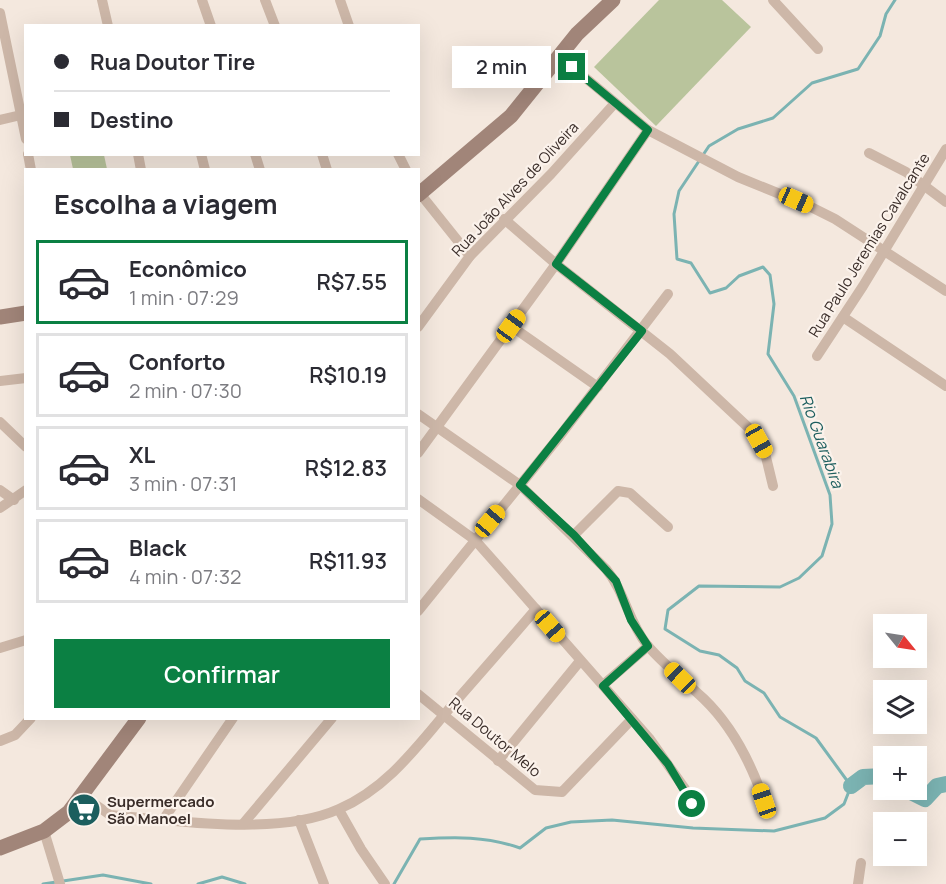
<!DOCTYPE html>
<html lang="pt">
<meta charset="utf-8">
<style>
:root{--surface:#fff;--page:#f2f2f3;--text:#2b2b33;--muted:#7c7c81;--line:#e1e1e2;--accent:#0b8043}
body{margin:0;font-family:Manrope,sans-serif;background:var(--page);color:var(--text);height:100vh;display:flex;flex-direction:column;font-size:22px;white-space:nowrap}
*{box-sizing:border-box;margin:0}
p{font-size:20px;color:var(--muted)}
.icon{flex:none;width:33px;height:33px;fill:none;stroke:currentColor;stroke-width:2;stroke-linecap:round;stroke-linejoin:round}
.map{position:relative;flex:1;overflow:hidden}
.sheet{position:absolute;left:24px;top:168px;width:396px;height:552px;display:flex;flex-direction:column;background:var(--surface);border-radius:0px;box-shadow:0 6px 24px #0002}
.sheet>*{flex:none}
.guide{position:absolute;left:24px;top:24px;width:396px;height:132px;border-radius:0px;box-shadow:0 6px 24px #0002;display:grid;align-content:center;height:132px;padding:0 30px;background:var(--surface)}
.needle{width:39px;rotate:120deg}
.fabs{position:absolute;left:873px;top:614px;display:grid;gap:12px}
.fabs a{display:grid;place-items:center;width:54px;height:54px;border-radius:0px;background:var(--surface);box-shadow:0 6px 24px #0002;font-size:30px}
.end{position:absolute;width:27px;height:27px;margin:-14px;border:8px solid #0b8043;background:#fff;box-shadow:0 0 0 3px #fff}
.from{border-radius:50%}
.bubble{position:absolute;height:42px;border-radius:0px;background:var(--surface);box-shadow:0 6px 24px #0002;font-size:20px;font-weight:600;line-height:42px;text-align:center}
.car{position:absolute;width:18px;height:36px;margin:-18px -9px;border-radius:8px;box-shadow:0 0 4px 2px #0007;background:linear-gradient(#f5c518 24%,#345 0 40%,#f5c518 0 76%,#345 0 86%,#f5c518 0)}
.guide b{display:flex;align-items:center;gap:21px;height:57px;font-size:22px}
.guide b+b{border-top:2px solid var(--line)}
.guide i{width:15px;height:15px;background:var(--text)}
ul{padding:0;list-style:none}
li{display:flex;align-items:center;gap:18px;height:84px;margin:0 12px 9px;padding:0 18px;border:3px solid var(--line);border-radius:0px}
li div{flex:1}
li b{display:block;font-size:22px}
li em{font-style:normal;font-weight:600}
li.selected{border-color:var(--accent)}
li>.icon{width:54px;height:54px;stroke-width:1.5}
h2{padding:0 30px;font-size:27px;line-height:72px}
.cta{display:flex;gap:12px;margin-top:auto;padding:12px 30px}
.cta a{flex:1;height:69px;border-radius:0px;background:var(--accent);color:#fff;font-size:24px;font-weight:600;line-height:69px;text-align:center}
.map>svg:first-child{display:block}
.green{fill:#b9c49c}
.lines{fill:none;stroke-linecap:round;stroke-linejoin:round}
.stream{stroke:#7bb3b2;stroke-width:3}
.river{stroke:#7bb3b2;stroke-width:16}
.street{stroke:#cdb7a8;stroke-width:10}
.secondary{stroke:#a18579;stroke-width:15}
.route{stroke:#0b8043;stroke-width:8}
.labels{text-anchor:middle;dominant-baseline:central;stroke-width:4.5;stroke-linejoin:round;paint-order:stroke}
.street-label{font-size:15px;fill:#3a2d29;stroke:#fbf2eb}
.poi-label{font-size:15px;font-weight:bold;fill:#3a2d29;stroke:#fbf2eb;text-anchor:start}
.water-label{font-size:16px;font-style:italic;fill:#1c5e5e;stroke:#fbf2eb}
</style>
<div class="map">
<svg width="946" height="884" viewBox="0 0 946 884">
<rect width="100%" height="100%" fill="#f4e8de"/>
<g class="green">
<path d="M659,0H722L751,27L656,126L594,67Z"/>
<path d="M70,155H104L107,169H73Z"/>
</g>
<g class="lines">
<g class="stream">
<path d="M43,884L103,875L151,884"/>
<path d="M198,884L222,877L245,884"/>
<path d="M394,884L420,839C455,837 486,836 520,848L546,828L571,822L612,820L693,828L774,831L825,818L844,804L851,786L816,738L780,717L764,693L745,681L737,668L719,655L700,651L665,629L668,610L699,586L780,587L799,578L822,556L832,524L830,495L794,396L768,354L774,304L770,275L763,267L739,276L726,288L710,293L691,263L677,259L674,214L679,191L709,146L738,129L773,118L812,83L858,69L880,36L886,14L895,0"/>
</g>
<g class="river">
<path d="M851,786L863,777L884,776"/>
<path d="M905,789L925,799L937,786L946,784"/>
</g>
<g class="street">
<path d="M102,0L108,26"/>
<path d="M202,0L211,26"/>
<path d="M265,0L275,26"/>
<path d="M340,0L349,26"/>
<path d="M773,0L818,49"/>
<path d="M0,13L26,139"/>
<path d="M558,55L648,130L738,177L807,205L835,219L946,291"/>
<path d="M0,120L21,115"/>
<path d="M869,153L906,172L946,202"/>
<path d="M28,154L31,170"/>
<path d="M138,154L141,170"/>
<path d="M201,154L205,170"/>
<path d="M255,154L260,170"/>
<path d="M322,154L327,170"/>
<path d="M398,154L406,170"/>
<path d="M418,191L470,256"/>
<path d="M504,219L556,264L670,354L751,430L765,453L773,486"/>
<path d="M843,317L946,386"/>
<path d="M511,326L598,387"/>
<path d="M418,327L470,256L551,174L615,103"/>
<path d="M817,356L863,286L946,149"/>
<path d="M0,381L26,378"/>
<path d="M418,414L520,485L606,569C625,592 628,621 647,645C664,665 685,681 704,699C733,727 751,763 764,801"/>
<path d="M0,422L26,447"/>
<path d="M418,453L556,264L648,130"/>
<path d="M0,490L14,500"/>
<path d="M418,499L475,540L513,583L649,738L685,789L692,804"/>
<path d="M0,508L26,490"/>
<path d="M574,535L618,491L630,493L668,527"/>
<path d="M418,611L559,437L668,294"/>
<path d="M0,648L26,640"/>
<path d="M603,685L648,646"/>
<path d="M418,694L535,790L562,792L632,719"/>
<path d="M0,741L15,735L31,718"/>
<path d="M498,761L580,661"/>
<path d="M82,795L110,815L163,820L233,718"/>
<path d="M339,810L361,849L385,884"/>
<path d="M163,820C215,825 290,831 339,809C387,788 416,748 449,709C478,676 507,643 536,609"/>
<path d="M299,820L324,884"/>
<path d="M243,824L332,718"/>
<path d="M44,831L60,884"/>
<path d="M858,884L861,863"/>
</g>
<g class="secondary">
<path d="M418,195L511,116L577,34L613,0"/>
<path d="M0,317L26,313"/>
<path d="M0,848L44,831L69,812L139,718"/>
</g>
</g>
<g class="lines">
<path class="route" d="M572,67L648,130L556,264L642,331L520,485L574,535L616,581L631,620L648,646L603,686L668,764L692,804"/>
</g>
<defs>
<symbol id="supermarket-disc" viewBox="-11 -11 22 22"><circle r="9.5" fill="#1c5e5e" stroke="#fbf2eb"/><path d="M-6-5.5h2.5l.6 2H6L4.5 2H-2.5L-4.4-4H-6ZM-1.5 3.2a1.3 1.3 0 1 0 .1 0ZM3 3.2a1.3 1.3 0 1 0 .1 0Z" fill="#fff"/></symbol>
</defs>
<g fill-rule="evenodd">
<use href="#supermarket-disc" x="65" y="791" width="38" height="38"/>
</g>
<g class="labels">
<g class="street-label">
<text transform="translate(515 189) rotate(-47)">Rua João Alves de Oliveira</text>
<text transform="translate(869 245) rotate(-58)">Rua Paulo Jeremias Cavalcante</text>
<text transform="translate(495 737) rotate(40)">Rua Doutor Melo</text>
</g>
<g class="poi-label">
<text x="107" y="801">Supermercado<tspan x="107" dy="17">São Manoel</tspan></text>
</g>
<g class="water-label">
<text transform="translate(822 441) rotate(70)">Rio Guarabira</text>
</g>
</g>
</svg>
<div class="fabs">
<a><svg class="needle" viewBox="-14 -14 28 28"><path d="M0-13l5 13h-10z" fill="#e53935"/><path d="M0 13l5-13h-10z" fill="#7c7c81"/></svg></a>
<a><svg class="icon" aria-label="layers" viewBox="0 0 24 24"><path d="M12 4l9 5-9 5-9-5zM3 14l9 5 9-5"/></svg></a>
<a>+</a>
<a>−</a>
</div>
<i class="end from" style="left:692px;top:804px"></i>
<i class="end" style="left:572px;top:67px"></i>
<div class="bubble" style="left:452px;top:46px;width:99px">2 min</div>
<i class="car" style="left:796px;top:200px;rotate:114deg"></i>
<i class="car" style="left:511px;top:326px;rotate:36deg"></i>
<i class="car" style="left:759px;top:441px;rotate:151deg"></i>
<i class="car" style="left:490px;top:521px;rotate:40deg"></i>
<i class="car" style="left:550px;top:626px;rotate:139deg"></i>
<i class="car" style="left:680px;top:678px;rotate:314deg"></i>
<i class="car" style="left:764px;top:801px;rotate:341deg"></i>
<div class="guide">
<b><i class="from"></i>Rua Doutor Tire</b>
<b><i></i>Destino</b>
</div>
<section class="sheet">
<h2>Escolha a viagem</h2>
<ul>
<li class="selected"><svg class="icon" aria-label="car" viewBox="0 0 24 24"><path d="M5 17H2v-5l4-1 3-4h7l3 4 3 1v5h-3M9 17h6M6 11h13"/><circle cx="7" cy="17" r="2"/><circle cx="17" cy="17" r="2"/></svg><div><b>Econômico</b><p>1 min · 07:29</p></div><em>R$7.55</em></li>
<li><svg class="icon" aria-label="car" viewBox="0 0 24 24"><path d="M5 17H2v-5l4-1 3-4h7l3 4 3 1v5h-3M9 17h6M6 11h13"/><circle cx="7" cy="17" r="2"/><circle cx="17" cy="17" r="2"/></svg><div><b>Conforto</b><p>2 min · 07:30</p></div><em>R$10.19</em></li>
<li><svg class="icon" aria-label="car" viewBox="0 0 24 24"><path d="M5 17H2v-5l4-1 3-4h7l3 4 3 1v5h-3M9 17h6M6 11h13"/><circle cx="7" cy="17" r="2"/><circle cx="17" cy="17" r="2"/></svg><div><b>XL</b><p>3 min · 07:31</p></div><em>R$12.83</em></li>
<li><svg class="icon" aria-label="car" viewBox="0 0 24 24"><path d="M5 17H2v-5l4-1 3-4h7l3 4 3 1v5h-3M9 17h6M6 11h13"/><circle cx="7" cy="17" r="2"/><circle cx="17" cy="17" r="2"/></svg><div><b>Black</b><p>4 min · 07:32</p></div><em>R$11.93</em></li>
</ul>
<div class="cta"><a>Confirmar</a></div>
</section>
</div>
